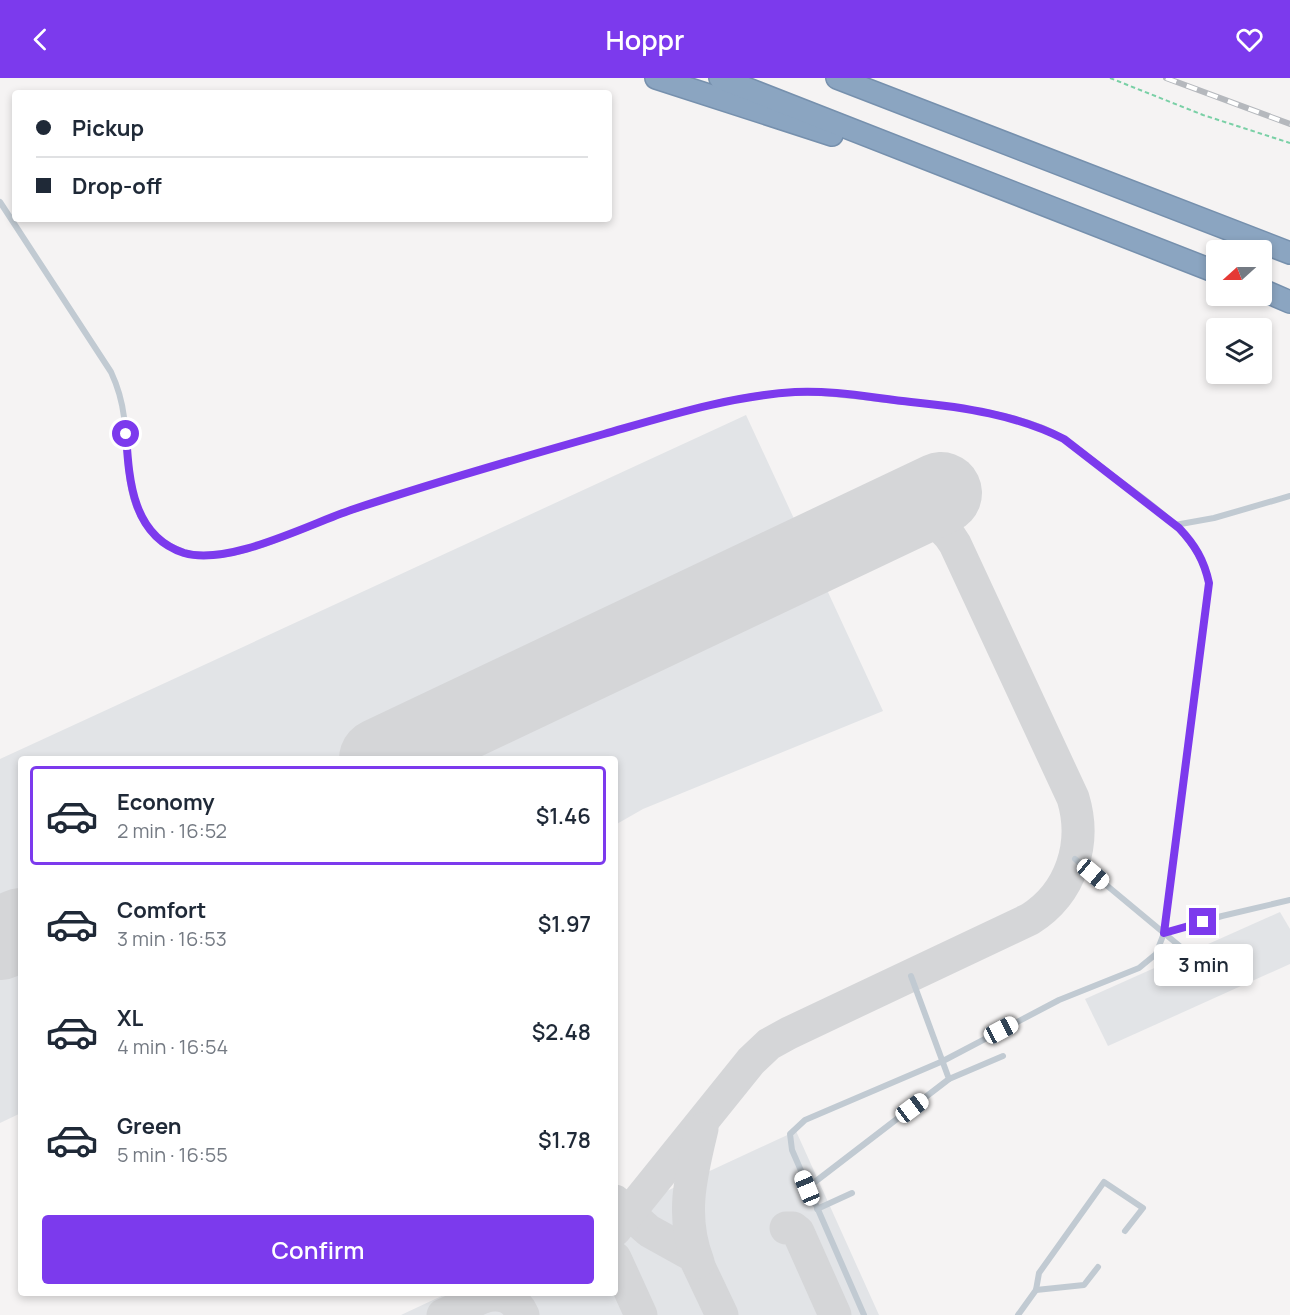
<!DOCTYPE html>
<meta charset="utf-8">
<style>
:root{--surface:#fff;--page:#f6f6f7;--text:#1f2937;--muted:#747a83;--line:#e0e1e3;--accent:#7c3aed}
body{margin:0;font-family:Manrope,sans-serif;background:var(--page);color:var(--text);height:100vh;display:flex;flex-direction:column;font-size:22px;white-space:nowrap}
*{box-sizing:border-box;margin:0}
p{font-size:20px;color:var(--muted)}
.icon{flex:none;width:33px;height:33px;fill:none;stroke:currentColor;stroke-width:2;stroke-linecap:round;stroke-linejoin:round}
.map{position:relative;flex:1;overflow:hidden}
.drawer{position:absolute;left:18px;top:678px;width:600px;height:540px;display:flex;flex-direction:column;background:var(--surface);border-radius:6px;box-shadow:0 3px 9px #0003}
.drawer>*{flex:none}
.guide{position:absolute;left:12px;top:12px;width:600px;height:132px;border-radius:6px;box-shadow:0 3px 9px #0003;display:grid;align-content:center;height:132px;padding:0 24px;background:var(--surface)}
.needle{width:39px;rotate:249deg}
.tools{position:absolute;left:1206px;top:162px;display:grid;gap:12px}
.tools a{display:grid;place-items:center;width:66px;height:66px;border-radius:6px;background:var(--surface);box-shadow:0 3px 9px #0003;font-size:30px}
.end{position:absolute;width:27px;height:27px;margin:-14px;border:8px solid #7c3aed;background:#fff;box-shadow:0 0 0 3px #fff}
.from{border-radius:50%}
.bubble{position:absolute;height:42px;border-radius:6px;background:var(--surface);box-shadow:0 3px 9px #0003;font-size:20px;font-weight:600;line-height:42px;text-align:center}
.car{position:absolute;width:18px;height:36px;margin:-18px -9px;border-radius:8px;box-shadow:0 0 4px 2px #0007;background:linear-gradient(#fff 24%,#345 0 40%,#fff 0 76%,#345 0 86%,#fff 0)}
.guide b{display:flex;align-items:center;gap:21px;height:57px;font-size:22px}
.guide b+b{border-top:2px solid var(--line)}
.guide i{width:15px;height:15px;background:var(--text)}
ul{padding:10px 0 0;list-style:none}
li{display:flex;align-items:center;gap:18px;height:99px;margin:0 12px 9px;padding:0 12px;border:3px solid transparent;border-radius:6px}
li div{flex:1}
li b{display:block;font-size:22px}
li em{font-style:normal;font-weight:600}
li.selected{border-color:var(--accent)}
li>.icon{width:54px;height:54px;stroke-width:1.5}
.cta{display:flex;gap:12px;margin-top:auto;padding:12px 24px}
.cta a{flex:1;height:69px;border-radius:6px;background:var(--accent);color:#fff;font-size:24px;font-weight:600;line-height:69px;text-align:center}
header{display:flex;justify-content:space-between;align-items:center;height:78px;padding:0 24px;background:var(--accent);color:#fff;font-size:27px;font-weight:600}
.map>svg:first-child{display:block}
.airport{fill:#e2e4e7}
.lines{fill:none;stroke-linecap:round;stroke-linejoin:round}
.taxiway{stroke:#d5d6d8;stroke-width:33}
.runway{stroke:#d5d6d8;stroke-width:82}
.motorway-casing{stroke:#7690ad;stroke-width:24}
.path{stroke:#7ad0a6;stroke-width:2;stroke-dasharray:4.5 3;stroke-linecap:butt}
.service{stroke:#c1cad2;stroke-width:6}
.motorway{stroke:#8ba5c1;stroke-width:21}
.rail-casing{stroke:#b5b8bd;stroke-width:6}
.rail{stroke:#fff;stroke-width:4;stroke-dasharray:11;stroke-linecap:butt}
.route{stroke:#7c3aed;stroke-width:8}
</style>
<header><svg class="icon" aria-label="back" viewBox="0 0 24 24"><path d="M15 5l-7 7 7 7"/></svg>Hoppr<svg class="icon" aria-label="heart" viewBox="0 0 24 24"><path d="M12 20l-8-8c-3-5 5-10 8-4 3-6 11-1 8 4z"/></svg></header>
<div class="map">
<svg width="1290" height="1237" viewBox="0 0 1290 1237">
<rect width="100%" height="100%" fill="#f5f3f3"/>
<g class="airport">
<path d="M746,337L883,633L643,731L615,747V681H21V1035L0,1045V681Z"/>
<path d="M1280,834L1290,851V886L1108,968L1085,921Z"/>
<path d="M796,1053L879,1237H401L448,1215H615V1137Z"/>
</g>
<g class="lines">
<g class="taxiway">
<path d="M418,681C423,662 436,656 452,647"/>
<path d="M615,1123L649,1153L694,1178L722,1237"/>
<path d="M786,1150H793L798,1154L835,1237"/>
<path d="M615,1152L751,983L769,966L789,955L1030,841C1071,815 1087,766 1073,720L955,466C939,438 910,433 882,443"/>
<path d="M615,1180L641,1237"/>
<path d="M698,1184C680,1138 691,1097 702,1051"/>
<path d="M483,1219C502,1213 515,1220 523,1237"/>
<path d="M443,1237L492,1215"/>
</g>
<g class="runway">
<path d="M380,681L941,415"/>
<path d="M0,861L21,851"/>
</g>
<defs>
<g id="motorway">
<path d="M656,0L832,57"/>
<path d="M720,0L1216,194"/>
<path d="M837,0L1290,175"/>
<path d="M1262,212L1290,224"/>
</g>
</defs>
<use href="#motorway" class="motorway-casing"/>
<path class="path" d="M1110,0L1203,37L1290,65"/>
<g class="service">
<path d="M0,124L111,294C118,309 122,323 124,339C129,380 123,435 161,462C174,472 194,479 211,478C250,477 311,446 350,433C432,405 515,381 598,358C652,343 705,325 760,317C802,311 844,317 886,322C938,327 994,331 1043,350C1067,360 1088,379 1109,395C1150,427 1196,451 1209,505L1164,855L1156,876L1139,890L1059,922L943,983L805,1042L790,1056L792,1072L864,1237"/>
<path d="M1175,447L1214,440L1290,418"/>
<path d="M1075,781L1188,875"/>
<path d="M1164,855L1222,838L1290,822"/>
<path d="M949,1001L1003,978"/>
<path d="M807,1110L949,1001L911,898"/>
<path d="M817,1131L852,1115"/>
<path d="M1036,1212L1084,1207L1098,1189"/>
<path d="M1018,1237L1036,1212L1039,1195L1104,1104L1143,1130L1125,1153"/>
</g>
<use href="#motorway" class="motorway"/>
<defs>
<path id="rail" d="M1166,0L1290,46"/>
</defs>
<use href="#rail" class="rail-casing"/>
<use href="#rail" class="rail"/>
</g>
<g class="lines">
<path class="route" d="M126,356C129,402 132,458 184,475C229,488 307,447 351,432C435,404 519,380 604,356C667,338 730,318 795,314C833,312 873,320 911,324C963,329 1017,337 1064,361L1179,450C1195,467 1204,482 1209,505L1164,855L1203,844"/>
</g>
</svg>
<div class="tools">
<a><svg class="needle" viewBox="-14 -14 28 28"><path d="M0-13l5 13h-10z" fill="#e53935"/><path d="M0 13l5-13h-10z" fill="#747a83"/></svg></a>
<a><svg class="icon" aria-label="layers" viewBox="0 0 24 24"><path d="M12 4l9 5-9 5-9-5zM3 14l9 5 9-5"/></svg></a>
</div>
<i class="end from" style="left:126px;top:356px"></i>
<i class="end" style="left:1203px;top:844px"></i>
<div class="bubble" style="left:1154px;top:866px;width:99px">3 min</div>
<i class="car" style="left:1093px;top:796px;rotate:130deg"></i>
<i class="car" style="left:1001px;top:952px;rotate:62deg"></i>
<i class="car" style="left:912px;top:1030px;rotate:53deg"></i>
<i class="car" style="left:807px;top:1110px;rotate:338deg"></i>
<div class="guide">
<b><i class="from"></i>Pickup</b>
<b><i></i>Drop-off</b>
</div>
<section class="drawer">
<ul>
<li class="selected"><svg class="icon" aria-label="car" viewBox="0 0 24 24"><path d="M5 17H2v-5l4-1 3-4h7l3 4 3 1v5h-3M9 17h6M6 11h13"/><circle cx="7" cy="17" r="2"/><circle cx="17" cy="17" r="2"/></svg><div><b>Economy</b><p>2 min · 16:52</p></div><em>$1.46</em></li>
<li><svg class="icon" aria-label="car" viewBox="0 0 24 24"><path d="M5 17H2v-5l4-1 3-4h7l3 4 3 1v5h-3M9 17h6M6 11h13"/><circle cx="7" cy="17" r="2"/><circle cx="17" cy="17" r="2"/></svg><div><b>Comfort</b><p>3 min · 16:53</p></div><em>$1.97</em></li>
<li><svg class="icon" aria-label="car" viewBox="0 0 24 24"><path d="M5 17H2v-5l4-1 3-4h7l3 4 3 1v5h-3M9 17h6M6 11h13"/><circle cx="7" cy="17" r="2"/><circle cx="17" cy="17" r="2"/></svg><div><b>XL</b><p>4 min · 16:54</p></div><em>$2.48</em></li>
<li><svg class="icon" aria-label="car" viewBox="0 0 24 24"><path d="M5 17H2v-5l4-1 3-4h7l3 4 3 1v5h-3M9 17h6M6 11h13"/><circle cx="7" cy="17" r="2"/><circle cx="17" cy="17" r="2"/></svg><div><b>Green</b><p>5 min · 16:55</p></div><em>$1.78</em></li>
</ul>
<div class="cta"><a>Confirm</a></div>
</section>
</div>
